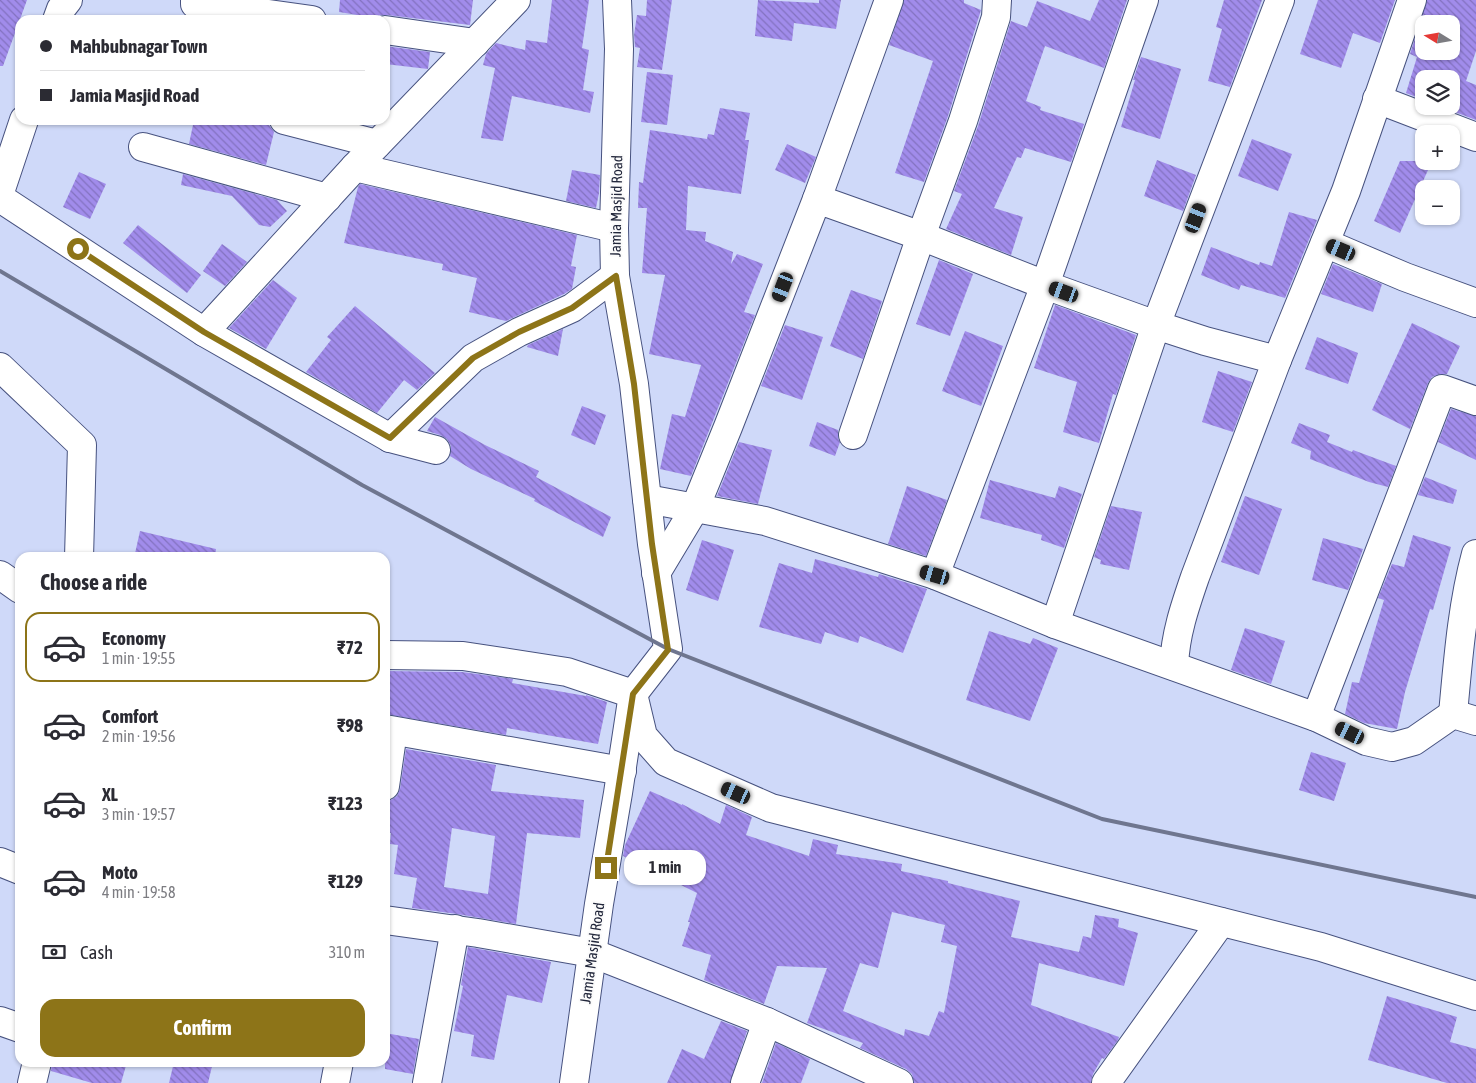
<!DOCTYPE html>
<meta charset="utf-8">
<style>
:root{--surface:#fff;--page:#f2f2f3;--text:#2b2b33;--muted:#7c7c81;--line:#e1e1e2;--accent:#8d7418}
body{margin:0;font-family:"Asap Condensed",sans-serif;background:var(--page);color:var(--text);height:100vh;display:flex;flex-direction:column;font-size:19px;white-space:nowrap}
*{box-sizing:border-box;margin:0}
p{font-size:16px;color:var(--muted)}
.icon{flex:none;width:28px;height:28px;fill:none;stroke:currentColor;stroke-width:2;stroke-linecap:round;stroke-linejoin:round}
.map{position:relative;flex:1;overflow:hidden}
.sheet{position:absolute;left:15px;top:552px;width:375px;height:515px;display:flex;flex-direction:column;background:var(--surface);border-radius:15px;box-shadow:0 1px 4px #0004}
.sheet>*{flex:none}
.top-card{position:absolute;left:15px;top:15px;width:375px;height:110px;border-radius:15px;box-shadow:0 1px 4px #0004;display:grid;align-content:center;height:110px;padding:0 25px;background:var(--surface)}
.needle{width:32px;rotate:281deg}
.controls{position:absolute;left:1415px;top:15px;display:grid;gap:10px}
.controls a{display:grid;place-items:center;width:45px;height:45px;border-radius:10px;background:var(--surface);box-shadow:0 1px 4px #0004;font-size:25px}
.end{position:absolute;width:22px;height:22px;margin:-11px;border:6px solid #8d7418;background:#fff;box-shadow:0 0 0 2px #fff}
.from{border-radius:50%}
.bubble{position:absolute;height:35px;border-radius:15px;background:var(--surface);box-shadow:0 1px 4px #0004;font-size:16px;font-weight:700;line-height:35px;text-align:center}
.car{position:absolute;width:15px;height:30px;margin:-15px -8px;border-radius:6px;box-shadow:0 0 4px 1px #0007;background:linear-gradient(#222 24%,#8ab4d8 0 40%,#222 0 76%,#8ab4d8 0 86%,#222 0)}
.top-card b{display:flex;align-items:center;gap:18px;height:48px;font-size:19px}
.top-card b+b{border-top:1px solid var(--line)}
.top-card i{width:12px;height:12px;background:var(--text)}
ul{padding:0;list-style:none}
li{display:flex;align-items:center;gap:15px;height:70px;margin:0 10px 8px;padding:0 15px;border:2px solid transparent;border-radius:15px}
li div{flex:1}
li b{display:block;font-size:19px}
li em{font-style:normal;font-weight:700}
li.selected{border-color:var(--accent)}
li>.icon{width:45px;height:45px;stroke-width:1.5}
h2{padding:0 25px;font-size:22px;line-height:60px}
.pay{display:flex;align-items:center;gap:12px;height:55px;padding:0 25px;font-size:19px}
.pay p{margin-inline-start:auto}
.cta{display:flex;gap:10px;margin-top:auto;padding:10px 25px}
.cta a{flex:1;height:58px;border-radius:15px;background:var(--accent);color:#fff;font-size:20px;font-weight:700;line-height:58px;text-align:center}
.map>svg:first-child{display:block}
.building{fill:url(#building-back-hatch);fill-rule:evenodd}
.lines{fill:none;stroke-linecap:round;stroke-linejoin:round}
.minor-casing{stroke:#47527f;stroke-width:30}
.tertiary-casing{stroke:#47527f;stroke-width:30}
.minor{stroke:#fff;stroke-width:28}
.tertiary{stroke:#fff;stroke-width:28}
.rail{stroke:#6f768f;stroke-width:4}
.route{stroke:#8d7418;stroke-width:6}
.labels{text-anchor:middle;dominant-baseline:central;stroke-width:4;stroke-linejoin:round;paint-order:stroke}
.street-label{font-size:15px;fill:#22273b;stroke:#fbfbfb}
</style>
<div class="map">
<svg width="1476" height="1083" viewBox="0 0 1476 1083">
<defs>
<pattern id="building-back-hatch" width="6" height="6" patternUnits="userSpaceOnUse" patternTransform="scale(1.25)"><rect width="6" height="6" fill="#a18ceb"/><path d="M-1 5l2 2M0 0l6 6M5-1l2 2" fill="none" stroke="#8372c0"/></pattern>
</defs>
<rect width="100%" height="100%" fill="#cfd9f9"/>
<g class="building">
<path d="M0,0H27L3,66H0Z"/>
<path d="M340,0H473L470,25L387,15H380L376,18L339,12Z"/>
<path d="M552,0H589L582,48L589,50L583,90L594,92L590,113L512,96L503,141L481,138L495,68L483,65L486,54L496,43L525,50L526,40L547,43Z"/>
<path d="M647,0H672L662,70L637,67L640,48L635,47L634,35L637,15L646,16Z"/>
<path d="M758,0L819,3V0H841L836,29L794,23L792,41L755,36Z"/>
<path d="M904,0H964V3L981,10L948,116L924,182L895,173L933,61L889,45Z"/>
<path d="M1099,0H1127L1104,68L1045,46L1026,101L1041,107L1040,110L1084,124L1071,162L1025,148L1021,158L1017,157L994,208L1023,217L1011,255L946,229L962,194L954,191L978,126L1011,21L1027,27L1037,1L1090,21Z"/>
<path d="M1224,0H1262L1230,87L1208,81L1222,29L1216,27Z"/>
<path d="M1318,0H1395L1380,43L1353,33L1341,68L1300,54Z"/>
<path d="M1427,0H1476V51L1466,81L1476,85V120L1439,106H1451V79H1424V100L1406,93L1417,57L1410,54ZM1424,24H1451V51H1424Z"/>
<path d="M385,46L430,52L428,69L385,64Z"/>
<path d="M1141,57L1181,69L1160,139L1121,127L1135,80H1133Z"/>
<path d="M647,72L673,75L667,125L641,122Z"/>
<path d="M720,108L750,113L745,140H749L741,194L688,186L686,230L706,232L705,241L733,252L731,264L737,254L763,264L744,312L755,315L691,476L660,469L672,414L685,417L701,365L649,354L665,275L642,273L647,208H638L639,182L643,183L650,130L707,139L708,134L714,135Z"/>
<path d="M194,120H269V125L274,132L266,165L189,144Z"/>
<path d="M1252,139L1292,154L1278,191L1238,176Z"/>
<path d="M787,144L816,157L805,183L775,170Z"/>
<path d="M1157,160L1196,175L1183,211L1144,196Z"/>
<path d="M1400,161H1432L1400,233L1374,221Z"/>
<path d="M572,170L600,175L599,193L596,208L566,201Z"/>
<path d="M79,172L106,184L90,219L63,207Z"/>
<path d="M183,174L277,200L287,211L270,227L259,225L232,196L181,185Z"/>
<path d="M360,184L577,235L571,266L576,267L572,289L564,294L506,321L469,312L477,278L442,270L443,264L344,243L358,187Z"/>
<path d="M1289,212L1317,220L1285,298L1241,285L1239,290L1201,275L1211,247L1259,265L1260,262L1272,266Z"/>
<path d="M138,225L201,275L187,293L123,243Z"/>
<path d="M222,244L247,262L225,286L203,271Z"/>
<path d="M939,260L973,274L950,336L916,324Z"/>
<path d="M1333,264L1382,284L1373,312L1321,294Z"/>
<path d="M273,280L297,298L266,349L229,328Z"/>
<path d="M851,290L882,301L863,359L830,346Z"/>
<path d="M1055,305L1136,335L1116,395L1113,394L1099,443L1063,432L1077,382L1034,368Z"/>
<path d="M355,306L435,373L417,390L404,380L377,413L306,372L331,340L327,337Z"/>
<path d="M1412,323L1460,346L1447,374H1440L1432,377L1428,383L1410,429L1372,410Z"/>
<path d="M785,325L823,337L802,400L761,386Z"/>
<path d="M563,329L558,356L527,347L528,345Z"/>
<path d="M965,331L1003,346L981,406L942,391Z"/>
<path d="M1317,337L1358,353L1348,384L1305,369Z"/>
<path d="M1218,371L1252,382L1233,432L1202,422Z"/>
<path d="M582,406L606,415L595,445L571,435Z"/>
<path d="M1451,409L1476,416V460L1438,442Z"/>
<path d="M435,417L485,445L539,471L536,477L611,517L603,537L534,501L535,499L471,469L450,456L451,446L447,439L440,435L427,431Z"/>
<path d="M817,422L838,430V438L840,442L835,456L809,446Z"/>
<path d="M1299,423L1330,435L1327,442L1352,452L1353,450L1396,466L1388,487L1369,482L1310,459L1311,451L1291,443Z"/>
<path d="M739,442L772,450L758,504L717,496Z"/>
<path d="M1425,477L1457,490L1453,504L1418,495Z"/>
<path d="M990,480L1055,498L1059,486L1082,494L1064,548L1041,540L1042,535L980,518Z"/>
<path d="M907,486L947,500L926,556L888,544Z"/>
<path d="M1245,496L1282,509L1259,575L1221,562Z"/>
<path d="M1111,506L1142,512L1129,570L1100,564L1101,560L1094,557Z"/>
<path d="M140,531L216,549L215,558H134Z"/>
<path d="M1413,535L1451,547L1433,610L1430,609L1405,692L1397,729L1364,723L1345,714L1352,682L1359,683L1384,600L1378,598L1392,564L1404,567Z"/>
<path d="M1323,538L1363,549L1348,590L1312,580Z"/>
<path d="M702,540L734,550L718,601L686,590Z"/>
<path d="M815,559L878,577L879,574L927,589L903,653L860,636L858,643L825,632L821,644L759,627L779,563L812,573Z"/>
<path d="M1245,628L1285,641L1271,684L1231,670Z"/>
<path d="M989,631L1030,644L1033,638L1058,648L1030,721L966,700Z"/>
<path d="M385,671L462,672L513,679L512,683L586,696V695L607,702L598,744L507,728L506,735L385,714Z"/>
<path d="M406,749L496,765L491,791L584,800L580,838L527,833L516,924L457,914L412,908L417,878L394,874L398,845L390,844L391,833H385V801L391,800L397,796L400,789ZM452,828L495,836L488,894L444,887Z"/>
<path d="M1311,752L1346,763L1334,801L1299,790Z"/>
<path d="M650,791L682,805V804L720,824L726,805L752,817L746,835L809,856L813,839L838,845L836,854L902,864L901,871L948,881V883L1020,901L1011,937L1079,952L1083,936L1091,938L1095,915L1119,919L1118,927L1138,933L1124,986L1039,963L1031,1005L1119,1037L1118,1040L1104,1059L1102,1058L1093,1074L1091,1083H914L912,1074L906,1069L860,1048L863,1043L807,1023L827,968L777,966L764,1004L704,980L711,955L682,946L690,922H688L697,893L623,856L625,845ZM892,912L945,925L941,942L957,946L944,1013L939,1011L929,1036L905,1029L904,1036L843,1011L860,963L878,968Z"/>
<path d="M468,947L551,962L542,1003L507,995L494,1060L471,1056L474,1035L454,1031L463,986L461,985Z"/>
<path d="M1387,996L1457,1017L1450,1042L1476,1049V1083H1447L1368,1060Z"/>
<path d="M721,1021L747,1031L730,1083H667L682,1049L704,1059Z"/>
<path d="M385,1033L419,1039L413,1074L385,1069Z"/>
<path d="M776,1043L810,1059L801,1083H762Z"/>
<path d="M52,1062H127L121,1083H92L51,1071Z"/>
<path d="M174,1062H213L208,1083H169Z"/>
</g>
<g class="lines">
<defs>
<g id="minor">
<path d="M195,0V4L312,20"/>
<path d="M1144,0L1045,285L1156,325L1280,0"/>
<path d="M57,20L61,9L68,0"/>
<path d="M385,30L475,43"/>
<path d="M1377,99L1476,137"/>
<path d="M284,120L377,144"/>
<path d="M143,147L327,198"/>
<path d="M355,167L614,228"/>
<path d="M0,192L24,120"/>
<path d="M0,198L204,332L390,438L436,450"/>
<path d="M817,199L889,0"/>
<path d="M1325,243L1405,277L1476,303"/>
<path d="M204,332L355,167L516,0"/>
<path d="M1277,360L1346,191L1412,0"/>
<path d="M853,435L921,236L963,121L996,17L997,0"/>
<path d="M390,438L473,358L519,332L572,308L615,276"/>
<path d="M647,499L765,521L935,575L1055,624L1156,325L1205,341L1277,360L1195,577C1185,606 1175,635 1174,666"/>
<path d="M656,573L695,508L728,427L817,199L921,236L1045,285L935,575"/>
<path d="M0,575L20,589"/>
<path d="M1055,624L1316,717L1366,741L1392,747L1414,741L1453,714L1476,721"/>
<path d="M1453,714C1458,660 1462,606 1476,554"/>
<path d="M1316,717L1442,389L1476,401"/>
<path d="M385,729L622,771"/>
<path d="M385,786L393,731"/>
<path d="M0,862L20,870"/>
<path d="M385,920L478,933L592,953L767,1022L899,1083"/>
<path d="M0,1021L20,1028"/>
<path d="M32,1083L37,1062"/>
<path d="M335,1083L339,1062"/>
<path d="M427,1083L455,929"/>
<path d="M574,1083L599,904L618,793L633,694"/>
<path d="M745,1083L767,1022"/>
<path d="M1106,1083L1221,922"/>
</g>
<g id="tertiary">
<path d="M617,0L619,49L614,228L615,276L634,384L652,544L668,649L633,694"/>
<path d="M0,367L82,445L79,558"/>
<path d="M385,655L463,656L567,672L633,694L643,736L666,762L771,808L1321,947L1476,996"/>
</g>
</defs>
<use href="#minor" class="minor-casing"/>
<use href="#tertiary" class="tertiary-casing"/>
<use href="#minor" class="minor"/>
<use href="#tertiary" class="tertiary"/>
<path class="rail" d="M0,271L362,485L668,649L1102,819L1476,897"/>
</g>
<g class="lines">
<path class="route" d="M78,249L204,332L390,438L473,358L519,332L572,308L616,276L634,384L652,544L668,650L633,694L606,868"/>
</g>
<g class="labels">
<g class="street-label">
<text transform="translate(616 206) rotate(-89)">Jamia Masjid Road</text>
<text transform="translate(592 953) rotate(-82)">Jamia Masjid Road</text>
</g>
</g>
</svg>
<div class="controls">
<a><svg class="needle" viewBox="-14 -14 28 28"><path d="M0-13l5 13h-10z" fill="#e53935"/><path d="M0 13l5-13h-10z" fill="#7c7c81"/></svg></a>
<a><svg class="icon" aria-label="layers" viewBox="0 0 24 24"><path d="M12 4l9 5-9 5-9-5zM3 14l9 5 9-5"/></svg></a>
<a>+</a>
<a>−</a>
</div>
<i class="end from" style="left:78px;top:249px"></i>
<i class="end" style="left:606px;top:868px"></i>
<div class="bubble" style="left:624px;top:850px;width:82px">1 min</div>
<i class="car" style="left:1196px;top:218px;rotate:21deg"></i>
<i class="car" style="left:1341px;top:250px;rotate:293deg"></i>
<i class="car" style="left:783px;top:287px;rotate:201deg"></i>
<i class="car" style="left:1064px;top:292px;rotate:290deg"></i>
<i class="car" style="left:935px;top:575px;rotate:286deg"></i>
<i class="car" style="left:1350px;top:733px;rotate:296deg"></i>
<i class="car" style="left:736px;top:793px;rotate:294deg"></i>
<div class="top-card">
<b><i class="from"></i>Mahbubnagar Town</b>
<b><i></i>Jamia Masjid Road</b>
</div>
<section class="sheet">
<h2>Choose a ride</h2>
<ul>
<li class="selected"><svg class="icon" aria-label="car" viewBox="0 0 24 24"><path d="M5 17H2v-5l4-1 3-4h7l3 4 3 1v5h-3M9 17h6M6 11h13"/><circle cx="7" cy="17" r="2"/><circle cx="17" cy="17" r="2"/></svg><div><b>Economy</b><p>1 min · 19:55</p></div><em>₹72</em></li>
<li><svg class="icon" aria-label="car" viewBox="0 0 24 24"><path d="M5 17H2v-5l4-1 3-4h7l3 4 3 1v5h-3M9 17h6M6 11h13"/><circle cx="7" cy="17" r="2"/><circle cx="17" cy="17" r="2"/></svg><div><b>Comfort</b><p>2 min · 19:56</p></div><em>₹98</em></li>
<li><svg class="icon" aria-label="car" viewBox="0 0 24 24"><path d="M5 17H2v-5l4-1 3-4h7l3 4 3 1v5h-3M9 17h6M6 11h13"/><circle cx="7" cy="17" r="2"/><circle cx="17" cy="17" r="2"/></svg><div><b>XL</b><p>3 min · 19:57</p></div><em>₹123</em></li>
<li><svg class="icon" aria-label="car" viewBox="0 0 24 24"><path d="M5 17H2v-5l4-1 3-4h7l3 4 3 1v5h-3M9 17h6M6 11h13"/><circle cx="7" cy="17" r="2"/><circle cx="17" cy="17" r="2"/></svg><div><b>Moto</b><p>4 min · 19:58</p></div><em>₹129</em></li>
</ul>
<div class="pay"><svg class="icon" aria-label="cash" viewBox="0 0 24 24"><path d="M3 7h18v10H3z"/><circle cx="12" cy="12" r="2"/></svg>Cash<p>310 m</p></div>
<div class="cta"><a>Confirm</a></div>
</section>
</div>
